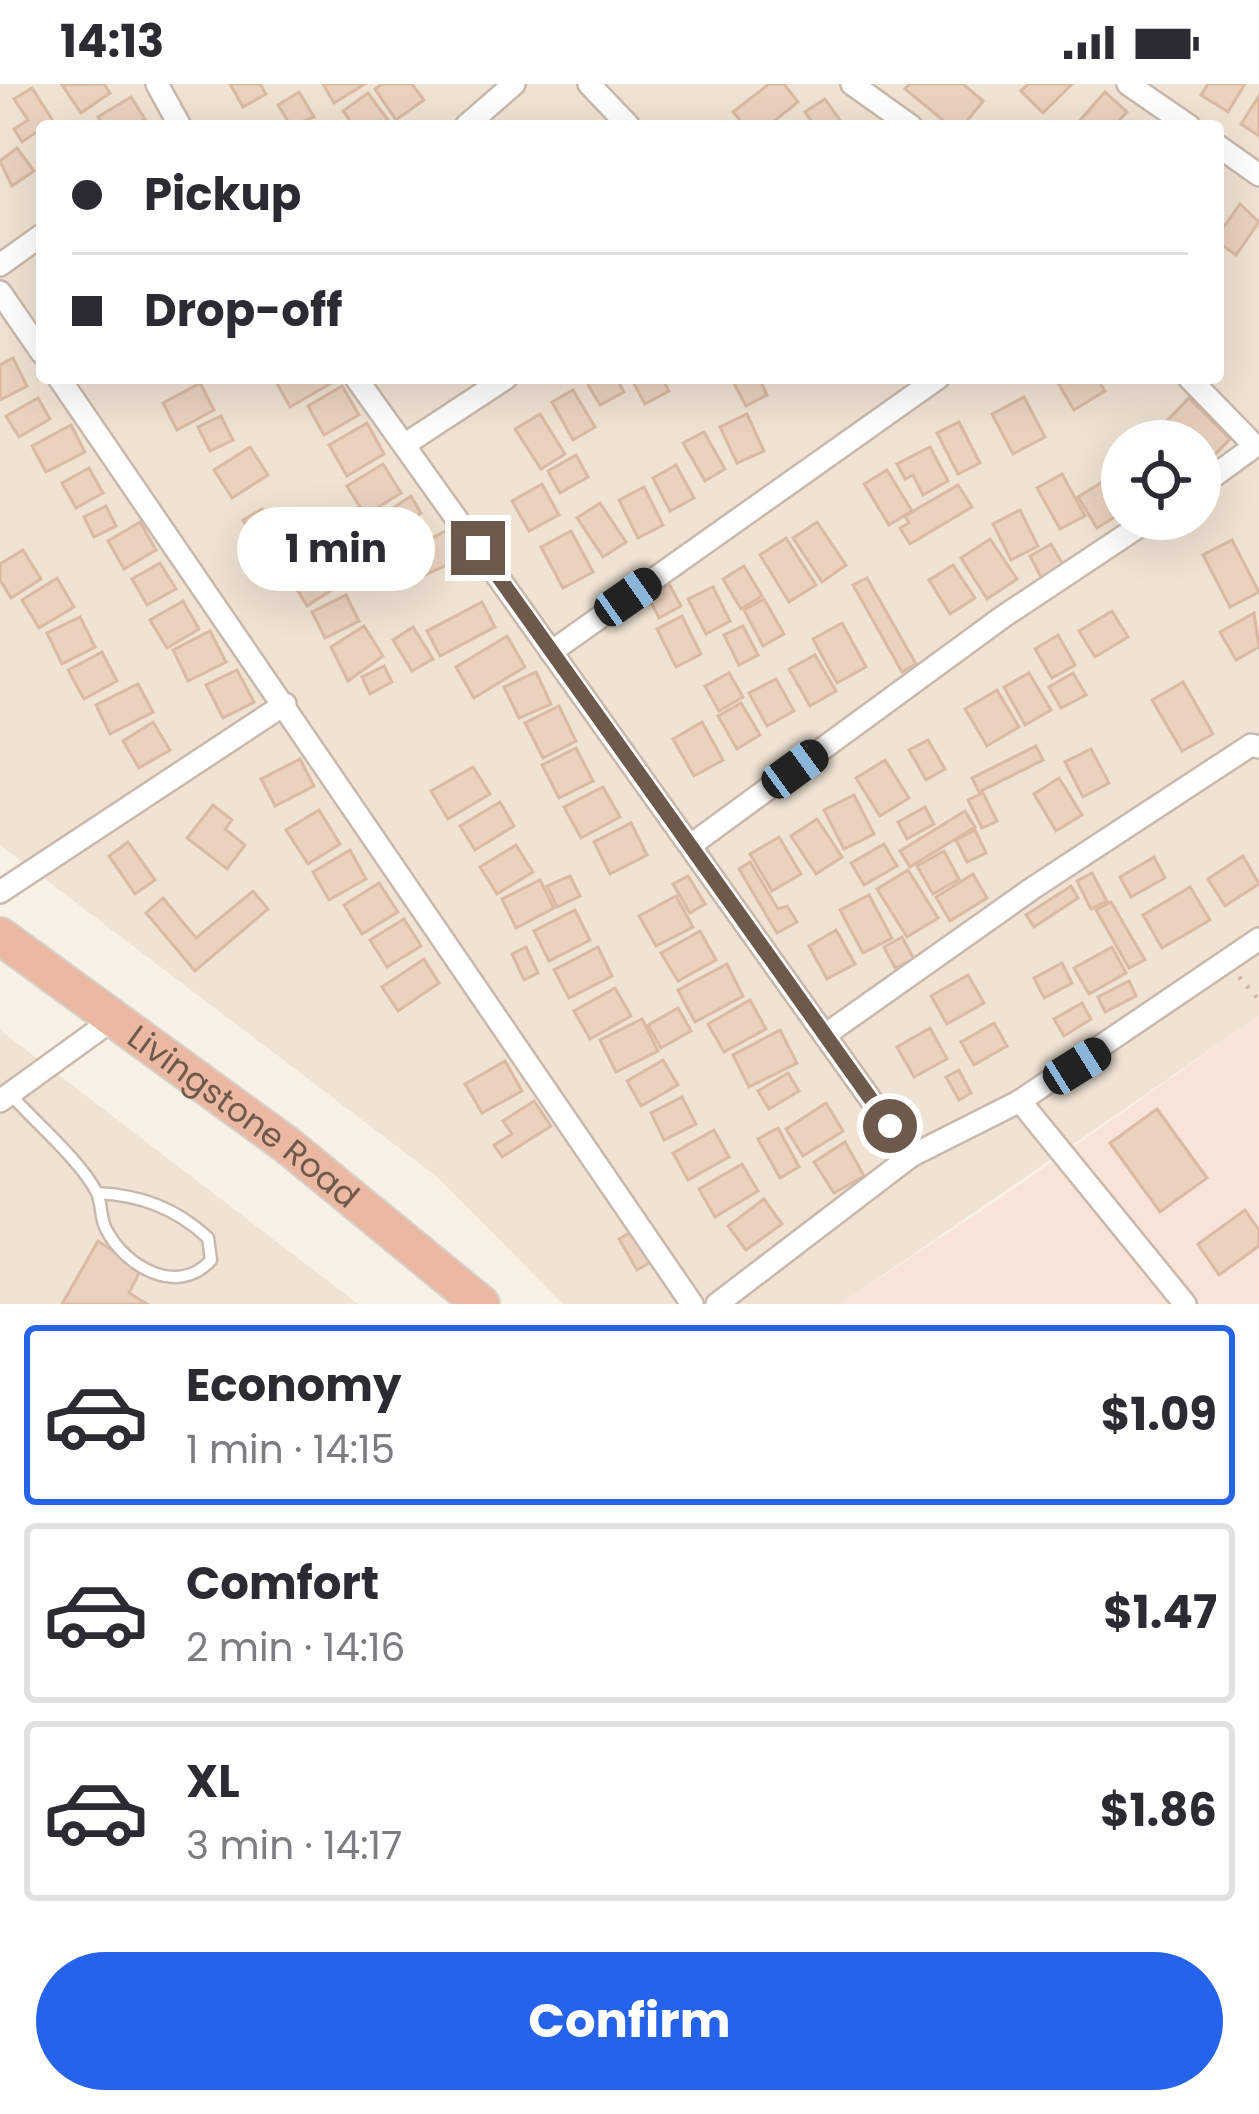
<!DOCTYPE html>
<meta charset="utf-8">
<style>
:root{--surface:#fff;--page:#f7f7f7;--text:#2b2b33;--muted:#7c7c81;--line:#e1e1e2;--accent:#2563eb}
body{margin:0;font-family:Poppins,sans-serif;background:var(--page);color:var(--text);height:100vh;display:flex;flex-direction:column;font-size:45px;white-space:nowrap}
*{box-sizing:border-box;margin:0}
p{font-size:39px;color:var(--muted)}
.icon{flex:none;width:66px;height:66px;fill:none;stroke:currentColor;stroke-width:2;stroke-linecap:round;stroke-linejoin:round}
.map{position:relative;height:1220px;overflow:hidden}
.details{display:flex;flex-direction:column;background:var(--surface);flex:1}
.details>*{flex:none}
.guide{position:absolute;left:36px;top:36px;width:1188px;height:264px;border-radius:12px;box-shadow:0 12px 48px #0002;display:grid;align-content:center;height:264px;padding:0 36px;background:var(--surface)}
.fabs{position:absolute;left:1101px;top:336px;display:grid;gap:24px}
.fabs a{display:grid;place-items:center;width:120px;height:120px;border-radius:50%;background:var(--surface);box-shadow:0 12px 48px #0002;font-size:60px}
.end{position:absolute;width:54px;height:54px;margin:-27px;border:15px solid #6d5a4d;background:#fff;box-shadow:0 0 0 6px #fff}
.from{border-radius:50%}
.bubble{position:absolute;height:84px;border-radius:42px;background:var(--surface);box-shadow:0 12px 48px #0002;font-size:39px;font-weight:700;line-height:84px;text-align:center}
.car{position:absolute;width:36px;height:72px;margin:-36px -18px;border-radius:15px;box-shadow:0 0 9px 3px #0007;background:linear-gradient(#222 24%,#8ab4d8 0 40%,#222 0 76%,#8ab4d8 0 86%,#222 0)}
.guide b{display:flex;align-items:center;gap:42px;height:114px;font-size:45px}
.guide b+b{border-top:3px solid var(--line)}
.guide i{width:30px;height:30px;background:var(--text)}
ul{padding:21px 0 0;list-style:none}
li{display:flex;align-items:center;gap:36px;height:180px;margin:0 24px 18px;padding:0 12px;border:6px solid var(--line);border-radius:12px}
li div{flex:1}
li b{display:block;font-size:45px}
li em{font-style:normal;font-weight:700}
li.current{border-color:var(--accent)}
li>.icon{width:108px;height:108px;stroke-width:1.5}
.action{display:flex;gap:24px;margin-top:auto;padding:24px 36px}
.action a{flex:1;height:138px;border-radius:72px;background:var(--accent);color:#fff;font-size:48px;font-weight:700;line-height:138px;text-align:center}
.status{display:flex;justify-content:space-between;align-items:center;height:84px;padding:0 60px;background:var(--surface);direction:ltr}
.status svg{height:33px;fill:currentColor}
.map>svg:first-child{display:block}
.residential{fill:#efe3d3;fill-rule:evenodd}
.commercial{fill:#f8e3d9}
.building{fill:#ead2bf;stroke:#dbb9a2;stroke-width:3}
.lines{fill:none;stroke-linecap:round;stroke-linejoin:round}
.lane-casing{stroke:#c8b9ac;stroke-width:15}
.street-casing{stroke:#c8b9ac;stroke-width:26}
.highway-casing{stroke:#d6d1cd;stroke-width:40}
.path{stroke:#cfb5a3;stroke-width:4.5;stroke-dasharray:3 9;stroke-linecap:butt}
.lane{stroke:#fff;stroke-width:10}
.street{stroke:#fff;stroke-width:21}
.highway{stroke:#ebb8a2;stroke-width:36}
.route{stroke:#6d5a4d;stroke-width:15}
.labels{text-anchor:middle;dominant-baseline:central;stroke-width:9;stroke-linejoin:round;paint-order:stroke}
.street-label{font-size:33px;fill:#6d5a4d;stroke:#fcf5e9}
</style>
<div class="status"><b>14:13</b><svg viewBox="0 0 49 12"><path d="M0 12V9h3v3zM5 12V6h3v6zM10 12V3h3v9zM15 12V0h3v12zM26 1h20v11H26zM47 4h2v5h-2z"/></svg></div>
<div class="map">
<svg width="1259" height="1220" viewBox="0 0 1259 1220">
<rect width="100%" height="100%" fill="#f9f1e4"/>
<g class="residential">
<path d="M0,0H1259V932L841,1220H563L436,1092L0,761ZM42,42H1218V294H42ZM1122,357H1200V435H1122Z"/>
<path d="M0,946L358,1220H0Z"/>
</g>
<path class="commercial" d="M1259,932V1220H841L1002,1113Z"/>
<g class="building">
<path d="M104,0L110,9L81,29L62,1Z"/>
<path d="M230,0H260L266,10L243,23Z"/>
<path d="M323,0H365L334,19Z"/>
<path d="M382,0H412L424,16L396,36L375,5Z"/>
<path d="M769,0H784L798,18L768,42H745L733,28Z"/>
<path d="M910,0H963L983,17L963,42H950L905,5Z"/>
<path d="M1028,0H1072L1043,29L1021,7Z"/>
<path d="M1208,0H1245L1228,28L1201,11Z"/>
<path d="M32,4L53,37L22,58L14,45L28,36L14,15Z"/>
<path d="M299,8L314,33L291,42L278,21Z"/>
<path d="M1105,8L1127,28L1114,42H1075Z"/>
<path d="M368,9L391,40L389,42H354L343,27Z"/>
<path d="M1259,12V52L1241,40Z"/>
<path d="M131,13L145,35L134,42H104L98,33Z"/>
<path d="M825,15L844,42H815L805,28Z"/>
<path d="M17,64L34,87L12,102L0,77Z"/>
<path d="M1240,120L1259,138L1236,171L1218,158V151Z"/>
<path d="M13,274L27,302L0,316V281Z"/>
<path d="M279,294H333L335,297L290,323L275,296Z"/>
<path d="M596,294H616L624,308L600,321L587,299Z"/>
<path d="M631,294H662L669,307L645,320Z"/>
<path d="M731,294H759L767,311L746,322Z"/>
<path d="M1055,294H1097L1105,307L1074,326Z"/>
<path d="M200,299L214,326L177,346L163,319Z"/>
<path d="M342,302L359,331L324,351L308,322Z"/>
<path d="M573,306L595,343L573,356L552,318Z"/>
<path d="M1024,313L1045,353L1013,370L992,330Z"/>
<path d="M38,314L50,335L19,353L6,332Z"/>
<path d="M1189,314L1230,355L1204,382L1200,357H1179L1163,341Z"/>
<path d="M540,330L565,370L541,385L515,345Z"/>
<path d="M747,330L764,367L737,379L720,343Z"/>
<path d="M221,332L233,356L210,367L198,343Z"/>
<path d="M959,338L980,379L958,390L937,349Z"/>
<path d="M367,339L384,370L347,392L329,361Z"/>
<path d="M71,341L85,368L46,388L32,362Z"/>
<path d="M704,348L725,385L705,397L683,359Z"/>
<path d="M250,363L268,391L232,414L214,386Z"/>
<path d="M930,363L948,397L923,411L913,391L905,395L897,380Z"/>
<path d="M576,371L588,393L560,409L548,387Z"/>
<path d="M383,380L401,409L365,431L347,402Z"/>
<path d="M676,381L694,414L670,427L653,394Z"/>
<path d="M89,384L103,409L76,424L62,399Z"/>
<path d="M887,386L912,427L889,441L864,400Z"/>
<path d="M1062,390L1085,432L1060,445L1037,404Z"/>
<path d="M1102,398L1121,429L1097,444L1078,413Z"/>
<path d="M542,400L559,431L529,447L512,417Z"/>
<path d="M958,401L972,423L910,460L900,444L909,439L905,432Z"/>
<path d="M644,403L663,441L638,454L619,416Z"/>
<path d="M411,412L421,429L384,454L373,437Z"/>
<path d="M600,419L626,458L603,473L577,434Z"/>
<path d="M106,422L116,442L94,453L84,433Z"/>
<path d="M262,425L272,444L253,455L243,436Z"/>
<path d="M1020,426L1038,462L1011,476L993,440Z"/>
<path d="M303,434L320,464L286,483L269,452Z"/>
<path d="M140,438L156,466L124,485L108,457Z"/>
<path d="M817,438L846,481L822,498L793,454Z"/>
<path d="M446,447L460,475L405,500L392,473Z"/>
<path d="M571,447L593,488L563,504L541,463Z"/>
<path d="M786,454L816,501L789,518L760,471Z"/>
<path d="M990,455L1017,495L987,515L961,474Z"/>
<path d="M1232,456L1259,508L1230,523L1203,471Z"/>
<path d="M1051,460L1064,482L1042,495L1030,472Z"/>
<path d="M23,466L41,495L11,514L0,496V480Z"/>
<path d="M322,475L338,502L307,522L290,494Z"/>
<path d="M160,479L176,505L147,521L132,495Z"/>
<path d="M953,481L975,514L950,530L929,496Z"/>
<path d="M744,482L762,512L741,525L723,495Z"/>
<path d="M57,494L74,523L39,544L22,516Z"/>
<path d="M867,494L916,580L902,588L853,501Z"/>
<path d="M669,500L681,522L659,534L647,511Z"/>
<path d="M713,503L730,537L706,550L688,515Z"/>
<path d="M346,511L359,537L325,554L312,528Z"/>
<path d="M764,515L784,550L763,562L744,526Z"/>
<path d="M183,517L199,545L167,564L150,536Z"/>
<path d="M482,518L495,543L440,572L427,547Z"/>
<path d="M1112,527L1128,553L1095,573L1079,547Z"/>
<path d="M1254,529L1259,563L1236,576L1220,548Z"/>
<path d="M682,532L701,570L676,583L657,545Z"/>
<path d="M80,533L95,563L62,580L47,549Z"/>
<path d="M842,539L866,583L837,599L813,555Z"/>
<path d="M364,542L383,572L348,597L331,563Z"/>
<path d="M743,542L758,571L739,581L724,551Z"/>
<path d="M413,543L433,575L412,587L393,556Z"/>
<path d="M210,547L226,578L188,597L173,566Z"/>
<path d="M1058,551L1075,581L1052,594L1035,565Z"/>
<path d="M507,552L525,583L474,614L456,583Z"/>
<path d="M102,568L117,597L84,615L68,586Z"/>
<path d="M815,571L836,607L810,622L789,585Z"/>
<path d="M384,582L392,598L370,610L362,593Z"/>
<path d="M237,586L254,618L223,634L206,601Z"/>
<path d="M536,588L551,620L519,634L504,603Z"/>
<path d="M729,589L743,613L719,627L705,602Z"/>
<path d="M1029,589L1051,626L1025,641L1004,603Z"/>
<path d="M1073,589L1086,611L1061,624L1049,603Z"/>
<path d="M776,595L794,627L767,642L749,609Z"/>
<path d="M1183,598L1213,650L1182,667L1152,616Z"/>
<path d="M138,600L153,628L110,650L96,621Z"/>
<path d="M997,606L1019,643L987,662L965,625Z"/>
<path d="M741,619L760,651L737,665L718,632Z"/>
<path d="M559,622L576,657L543,674L525,639Z"/>
<path d="M153,638L170,666L139,684L123,657Z"/>
<path d="M702,638L723,676L694,692L673,655Z"/>
<path d="M928,656L945,685L926,696L909,666Z"/>
<path d="M1036,662L1043,676L979,708L972,694Z"/>
<path d="M576,664L593,697L559,714L542,681Z"/>
<path d="M1091,665L1109,699L1083,713L1065,678Z"/>
<path d="M300,675L314,702L275,722L261,695Z"/>
<path d="M885,676L909,714L880,732L856,694Z"/>
<path d="M473,683L490,710L448,735L431,707Z"/>
<path d="M1059,694L1082,731L1056,747L1034,710Z"/>
<path d="M603,703L620,733L581,754L564,723Z"/>
<path d="M983,709L997,737L982,744L968,716Z"/>
<path d="M854,711L874,750L844,765L824,726Z"/>
<path d="M500,718L514,742L475,766L460,742Z"/>
<path d="M213,721L232,736L225,745L245,761L227,785L187,754Z"/>
<path d="M925,723L934,740L907,755L898,738Z"/>
<path d="M319,726L340,760L308,780L286,746Z"/>
<path d="M965,727L975,743L910,783L900,767Z"/>
<path d="M817,735L842,773L816,790L791,752Z"/>
<path d="M631,739L647,771L610,790L594,758Z"/>
<path d="M975,746L986,769L967,778L956,756Z"/>
<path d="M779,753L801,790L772,807L750,770Z"/>
<path d="M128,758L155,796L135,810L109,772Z"/>
<path d="M884,760L897,782L864,801L851,779Z"/>
<path d="M516,761L533,788L497,810L480,783Z"/>
<path d="M350,766L366,795L329,816L313,788Z"/>
<path d="M944,767L959,795L933,810L917,782Z"/>
<path d="M1243,772L1259,800L1225,822L1208,795Z"/>
<path d="M1154,773L1165,794L1131,813L1120,793Z"/>
<path d="M750,778L778,825L787,822L797,838L777,849L739,785Z"/>
<path d="M908,786L938,834L907,853L877,805Z"/>
<path d="M1092,789L1107,817L1091,825L1077,797Z"/>
<path d="M973,790L987,814L950,837L936,813Z"/>
<path d="M570,792L580,812L557,823L547,802Z"/>
<path d="M688,792L705,820L690,829L673,800Z"/>
<path d="M540,796L554,824L516,844L502,815Z"/>
<path d="M379,799L398,828L362,850L344,821Z"/>
<path d="M1071,802L1078,814L1034,843L1026,831Z"/>
<path d="M1190,803L1210,836L1162,864L1143,831Z"/>
<path d="M253,807L268,825L195,887L146,829L163,814L196,854Z"/>
<path d="M869,811L892,854L863,869L840,826Z"/>
<path d="M676,812L693,843L656,862L639,832Z"/>
<path d="M1111,818L1145,876L1129,884L1096,826Z"/>
<path d="M575,826L590,856L549,877L534,847Z"/>
<path d="M404,835L421,862L387,883L370,856Z"/>
<path d="M836,846L855,880L827,895L809,862Z"/>
<path d="M700,847L716,876L678,897L661,869Z"/>
<path d="M902,853L914,875L895,884L884,863Z"/>
<path d="M526,863L538,889L524,896L512,870Z"/>
<path d="M598,863L612,892L569,914L554,886Z"/>
<path d="M1112,863L1126,889L1089,910L1074,884Z"/>
<path d="M424,875L439,899L398,927L382,903Z"/>
<path d="M1062,879L1072,899L1044,914L1034,894Z"/>
<path d="M727,880L743,912L695,938L678,906Z"/>
<path d="M968,891L984,919L947,940L931,912Z"/>
<path d="M1129,897L1136,912L1105,928L1098,913Z"/>
<path d="M615,904L631,932L590,955L574,927Z"/>
<path d="M750,916L766,945L724,968L708,940Z"/>
<path d="M1082,919L1091,935L1064,952L1054,935Z"/>
<path d="M678,924L691,947L661,964L648,941Z"/>
<path d="M642,935L658,967L616,988L600,956Z"/>
<path d="M994,939L1007,962L974,981L961,958Z"/>
<path d="M930,944L947,975L914,993L897,963Z"/>
<path d="M780,946L797,979L749,1003L733,971Z"/>
<path d="M663,976L678,1001L641,1022L627,997Z"/>
<path d="M505,977L522,1007L482,1029L465,1000Z"/>
<path d="M959,986L971,1009L959,1016L946,993Z"/>
<path d="M788,989L799,1007L769,1025L758,1007Z"/>
<path d="M682,1013L696,1040L664,1056L651,1029Z"/>
<path d="M534,1017L551,1042L502,1073L494,1061L512,1050L503,1037Z"/>
<path d="M826,1019L843,1047L803,1072L786,1045Z"/>
<path d="M1157,1025L1207,1094L1160,1128L1110,1059Z"/>
<path d="M778,1044L799,1083L780,1094L758,1055Z"/>
<path d="M714,1046L729,1073L688,1096L673,1069Z"/>
<path d="M845,1058L864,1092L834,1109L814,1078Z"/>
<path d="M742,1080L758,1107L715,1133L699,1105Z"/>
<path d="M764,1115L782,1140L746,1166L728,1142Z"/>
<path d="M1245,1126L1259,1146V1162L1219,1191L1198,1160Z"/>
<path d="M638,1144L656,1175L637,1186L619,1155Z"/>
<path d="M98,1157L141,1185L129,1209L147,1220H62Z"/>
</g>
<g class="lines">
<defs>
<path id="lane" d="M10,1010C34,1037 82,1078 97,1109C102,1120 100,1134 106,1145C125,1183 178,1213 211,1176L208,1154C176,1124 140,1111 97,1109"/>
<g id="street">
<path d="M157,0L180,42"/>
<path d="M589,0L629,42"/>
<path d="M852,0L911,42"/>
<path d="M1128,0L1189,42"/>
<path d="M466,42L514,0"/>
<path d="M1218,62L1259,91"/>
<path d="M0,181L42,151"/>
<path d="M0,208L42,269"/>
<path d="M59,294L692,1220"/>
<path d="M356,294L911,1072L717,1220"/>
<path d="M1189,294L1255,362L1200,402"/>
<path d="M404,361L506,294"/>
<path d="M551,568L938,294"/>
<path d="M691,761L1004,532L1150,435"/>
<path d="M0,808L285,620"/>
<path d="M825,951L1033,804L1251,661L1259,663"/>
<path d="M0,1017L112,936"/>
<path d="M1020,1017L1185,1220"/>
<path d="M911,1072L1020,1017L1259,855"/>
</g>
<g id="highway">
<path id="s1" d="M0,852L287,1061L481,1220"/>
</g>
</defs>
<use href="#lane" class="lane-casing"/>
<use href="#street" class="street-casing"/>
<use href="#highway" class="highway-casing"/>
<path class="path" d="M1239,893L1259,916"/>
<use href="#lane" class="lane"/>
<use href="#street" class="street"/>
<use href="#highway" class="highway"/>
</g>
<g class="lines">
<path class="route" d="M478,464L890,1042"/>
</g>
<g class="labels">
<g class="street-label">
<text stroke="none"><textPath href="#s1" startOffset="303">Livingstone Road</textPath></text>
</g>
</g>
</svg>
<div class="fabs">
<a><svg class="icon" aria-label="locate" viewBox="0 0 24 24"><circle cx="12" cy="12" r="6"/><path d="M12 2v4M12 18v4M2 12h4M18 12h4"/></svg></a>
</div>
<i class="end from" style="left:890px;top:1042px"></i>
<i class="end" style="left:478px;top:464px"></i>
<div class="bubble" style="left:237px;top:423px;width:198px">1 min</div>
<i class="car" style="left:628px;top:513px;rotate:55deg"></i>
<i class="car" style="left:795px;top:685px;rotate:54deg"></i>
<i class="car" style="left:1077px;top:982px;rotate:58deg"></i>
<div class="guide">
<b><i class="from"></i>Pickup</b>
<b><i></i>Drop-off</b>
</div>
</div>
<section class="details">
<ul>
<li class="current"><svg class="icon" aria-label="car" viewBox="0 0 24 24"><path d="M5 17H2v-5l4-1 3-4h7l3 4 3 1v5h-3M9 17h6M6 11h13"/><circle cx="7" cy="17" r="2"/><circle cx="17" cy="17" r="2"/></svg><div><b>Economy</b><p>1 min · 14:15</p></div><em>$1.09</em></li>
<li><svg class="icon" aria-label="car" viewBox="0 0 24 24"><path d="M5 17H2v-5l4-1 3-4h7l3 4 3 1v5h-3M9 17h6M6 11h13"/><circle cx="7" cy="17" r="2"/><circle cx="17" cy="17" r="2"/></svg><div><b>Comfort</b><p>2 min · 14:16</p></div><em>$1.47</em></li>
<li><svg class="icon" aria-label="car" viewBox="0 0 24 24"><path d="M5 17H2v-5l4-1 3-4h7l3 4 3 1v5h-3M9 17h6M6 11h13"/><circle cx="7" cy="17" r="2"/><circle cx="17" cy="17" r="2"/></svg><div><b>XL</b><p>3 min · 14:17</p></div><em>$1.86</em></li>
</ul>
<div class="action"><a>Confirm</a></div>
</section>
